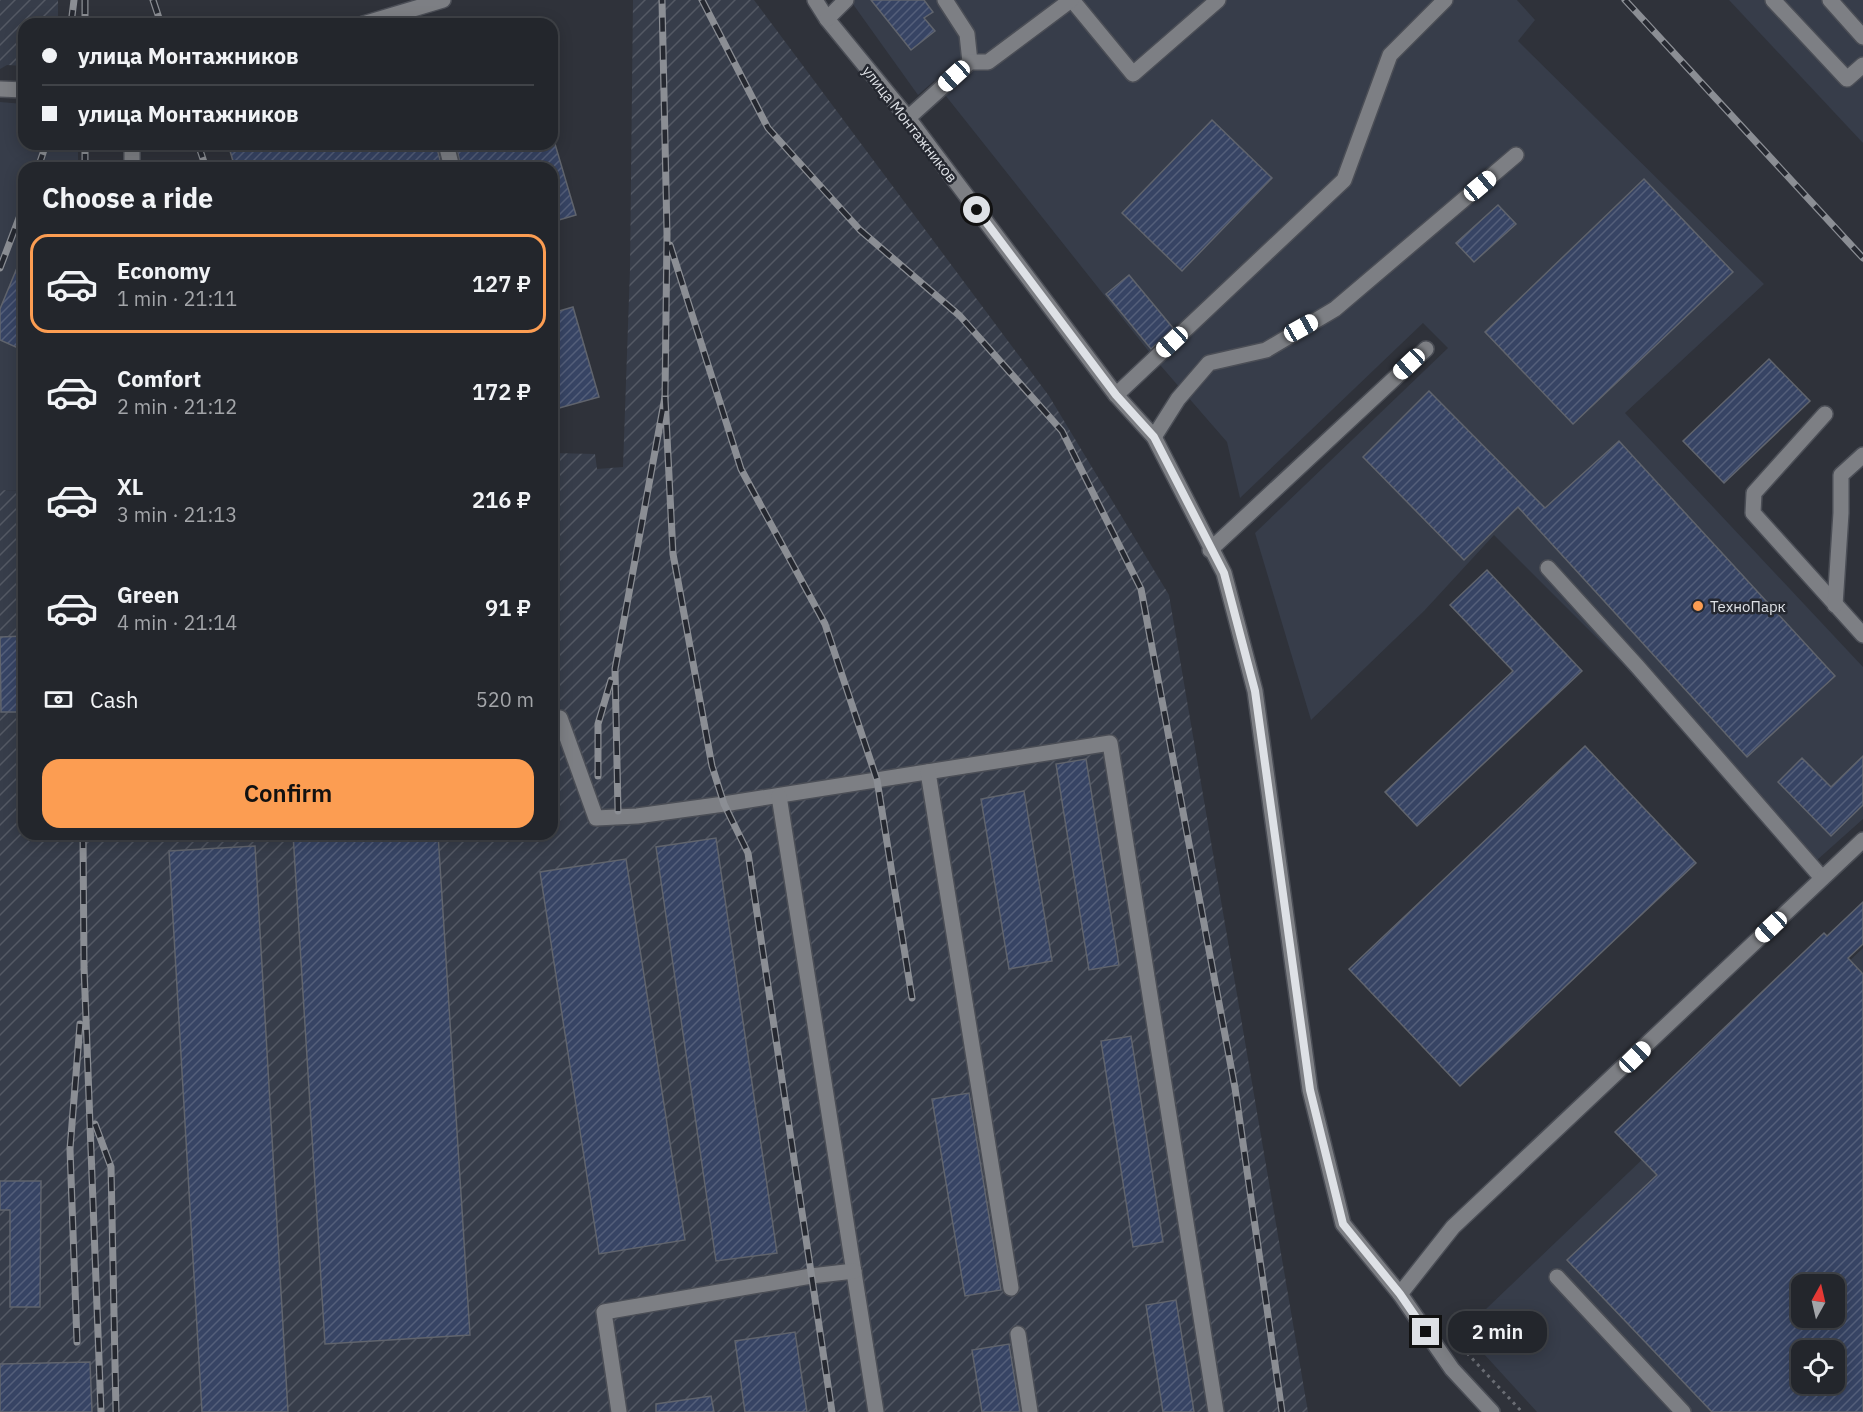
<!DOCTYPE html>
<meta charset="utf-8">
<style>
:root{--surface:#23262c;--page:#2f3238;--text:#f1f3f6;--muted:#a3a5a9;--line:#404348;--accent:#fc9d52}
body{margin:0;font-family:"IBM Plex Sans",sans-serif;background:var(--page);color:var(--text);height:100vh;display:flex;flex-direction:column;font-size:22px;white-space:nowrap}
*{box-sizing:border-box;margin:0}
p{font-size:20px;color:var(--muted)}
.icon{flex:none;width:33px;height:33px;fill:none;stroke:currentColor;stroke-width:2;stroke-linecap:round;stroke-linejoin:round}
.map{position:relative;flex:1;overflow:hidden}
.panel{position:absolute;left:18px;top:162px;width:540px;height:678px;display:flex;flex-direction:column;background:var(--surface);border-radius:18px;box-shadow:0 3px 15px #0003,0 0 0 2px var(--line)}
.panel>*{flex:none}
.banner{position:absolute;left:18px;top:18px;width:540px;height:132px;border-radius:18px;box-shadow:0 3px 15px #0003,0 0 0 2px var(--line);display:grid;align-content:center;height:132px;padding:0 24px;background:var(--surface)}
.needle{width:39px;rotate:8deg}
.fabs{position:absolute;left:1791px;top:1274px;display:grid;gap:12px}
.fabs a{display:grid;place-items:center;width:54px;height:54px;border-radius:12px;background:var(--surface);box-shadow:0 3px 15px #0003,0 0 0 2px var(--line);font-size:30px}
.end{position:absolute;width:27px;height:27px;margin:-14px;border:8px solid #dee1e6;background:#111;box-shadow:0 0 0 3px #111}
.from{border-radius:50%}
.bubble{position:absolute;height:42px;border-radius:18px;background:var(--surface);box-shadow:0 3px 15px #0003,0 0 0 2px var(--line);font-size:20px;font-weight:600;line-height:42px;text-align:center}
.car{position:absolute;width:18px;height:36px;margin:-18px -9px;border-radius:8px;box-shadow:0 0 4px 2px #0007;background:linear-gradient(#fff 24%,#345 0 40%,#fff 0 76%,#345 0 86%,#fff 0)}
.banner b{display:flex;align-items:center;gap:21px;height:57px;font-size:22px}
.banner b+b{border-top:2px solid var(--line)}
.banner i{width:15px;height:15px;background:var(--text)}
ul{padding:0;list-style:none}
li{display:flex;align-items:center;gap:18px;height:99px;margin:0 12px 9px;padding:0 12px;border:3px solid transparent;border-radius:18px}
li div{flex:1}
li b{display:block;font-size:22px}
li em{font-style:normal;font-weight:600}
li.on{border-color:var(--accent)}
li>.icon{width:54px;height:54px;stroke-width:1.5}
h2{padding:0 24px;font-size:27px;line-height:72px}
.pay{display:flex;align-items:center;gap:15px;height:66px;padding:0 24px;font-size:22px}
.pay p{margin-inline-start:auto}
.cta{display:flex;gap:12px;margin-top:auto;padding:12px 24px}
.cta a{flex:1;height:69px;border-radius:18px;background:var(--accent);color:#111;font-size:24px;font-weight:600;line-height:69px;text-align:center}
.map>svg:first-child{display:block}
.built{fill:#373d4a;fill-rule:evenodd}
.industrial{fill:url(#industrial-furrows)}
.building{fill:url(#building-hatch);stroke:#60646d;stroke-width:1.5;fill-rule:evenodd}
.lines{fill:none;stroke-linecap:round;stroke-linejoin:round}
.minor-casing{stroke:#4b4e56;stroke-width:18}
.path{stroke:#6a6d74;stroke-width:3;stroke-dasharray:3 4.5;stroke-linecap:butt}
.minor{stroke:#7d7f84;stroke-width:15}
.rail-casing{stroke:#8b8e94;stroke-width:7}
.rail{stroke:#252830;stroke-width:4.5;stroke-dasharray:14;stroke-linecap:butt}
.route{stroke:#dee1e6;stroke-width:8}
.poi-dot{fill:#fc9d52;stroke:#252830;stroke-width:2}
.labels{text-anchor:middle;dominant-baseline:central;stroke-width:5;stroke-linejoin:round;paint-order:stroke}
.street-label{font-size:15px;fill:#dee1e6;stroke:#252830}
.poi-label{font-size:15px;fill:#dee1e6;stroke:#252830;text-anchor:start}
</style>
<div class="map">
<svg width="1863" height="1412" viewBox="0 0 1863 1412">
<defs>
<pattern id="industrial-furrows" width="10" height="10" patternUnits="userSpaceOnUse" patternTransform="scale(1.5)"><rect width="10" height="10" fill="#373d4a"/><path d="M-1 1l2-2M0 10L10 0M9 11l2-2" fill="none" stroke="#545964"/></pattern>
<pattern id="building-hatch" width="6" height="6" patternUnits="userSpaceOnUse" patternTransform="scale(1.5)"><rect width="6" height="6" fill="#374464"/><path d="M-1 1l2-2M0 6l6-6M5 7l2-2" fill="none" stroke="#545f7a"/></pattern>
</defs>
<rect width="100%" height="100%" fill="#2f323a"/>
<g class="built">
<path d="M850,0H1517L1535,20L1518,41L1764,284L1625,413L1863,667V819L1807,869L1621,662L1494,535L1424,611L1311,720L1255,533L1448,348L1423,323L1240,498L1227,442L1154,358L934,81L918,95Z"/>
<path d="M1729,0H1863V143Z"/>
<path d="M0,102L24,104V144H78V168H24V491L0,490Z"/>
<path d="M1863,948V1412H1537L1463,1331ZM1802,1284H1834V1317H1802ZM1802,1350H1834V1383H1802Z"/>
</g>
<g class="industrial">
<path d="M0,0H58V24H24V66L7,65L0,69Z"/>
<path d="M633,0H754L1049,396L1169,595L1308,1412H0V490L24,491V834H552V453L595,454L597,469L623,467L630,269Z"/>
</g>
<g class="building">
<path d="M871,0H924L933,12L924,18L935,31L911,50Z"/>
<path d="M1212,120L1272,178L1182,271L1122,213Z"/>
<path d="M228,144H436L442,168H235Z"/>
<path d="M456,144H555L576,215L552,222V168H461Z"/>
<path d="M1644,179L1733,272L1573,424L1485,332Z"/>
<path d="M1498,205L1516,224L1474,262L1456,243Z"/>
<path d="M24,251V332L18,348L0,340V309Z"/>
<path d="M1129,275L1173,328L1151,349L1106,294Z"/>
<path d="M573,307L599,397L552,410V313Z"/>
<path d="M1769,359L1810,401L1724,483L1683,441Z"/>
<path d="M1429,391L1545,508L1619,441L1835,676L1747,757L1518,507L1464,560L1363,457Z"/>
<path d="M1487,570L1582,671L1417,826L1385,792L1513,671L1450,605Z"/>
<path d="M24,636V712H1L0,637Z"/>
<path d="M1585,746L1696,863L1460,1086L1349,969Z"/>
<path d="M1863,756V805L1831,836L1778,782L1802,758L1831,787Z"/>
<path d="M1086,759L1119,965L1089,970L1056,764Z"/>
<path d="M1024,791L1052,961L1009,969L981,799Z"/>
<path d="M293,834H438L470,1335L325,1344Z"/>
<path d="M716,838L777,1253L716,1261L656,847Z"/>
<path d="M255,846L288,1412H202L169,851Z"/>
<path d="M626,859L685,1240L599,1254L540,872Z"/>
<path d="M1863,902V944L1848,958L1863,974V1412H1712L1567,1260L1657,1175L1615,1132L1824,933L1827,936ZM1802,1284H1834V1317H1802ZM1802,1350H1834V1383H1802Z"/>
<path d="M1131,1036L1163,1242L1133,1247L1101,1041Z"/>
<path d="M969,1093L1001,1290L965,1296L932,1099Z"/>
<path d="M0,1181H41L40,1307H10V1210H0Z"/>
<path d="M1176,1300L1194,1412H1163L1146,1305Z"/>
<path d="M795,1332L807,1412H745L735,1341Z"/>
<path d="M1009,1344L1020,1412H982L972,1350Z"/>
<path d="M90,1362L92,1412H0V1364Z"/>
<path d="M711,1396L714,1412H656V1404Z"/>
</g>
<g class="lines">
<defs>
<g id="minor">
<path d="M815,0L827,19L908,118L1116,395L1154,437L1224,573L1255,691L1310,1090L1343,1224L1400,1294L1452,1369L1492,1412"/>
<path d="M945,0L967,34L970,62"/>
<path d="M1072,0L1133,74L1218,0"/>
<path d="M1773,0L1847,79L1863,65"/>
<path d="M1830,0L1863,37"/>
<path d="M827,19L846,0"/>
<path d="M363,24L443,0"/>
<path d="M0,89L24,90"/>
<path d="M908,118L970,62H988L1071,0"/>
<path d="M446,144L452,168"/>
<path d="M132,168V144"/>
<path d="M1116,395L1344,180L1390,55L1445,0"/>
<path d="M1825,414L1754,493L1753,513L1863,635"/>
<path d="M1154,437L1178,399L1209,363L1266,350L1335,309L1516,155"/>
<path d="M1210,550L1426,349"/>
<path d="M1548,568L1637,666L1822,878"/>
<path d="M1835,605L1841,513V475L1863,455"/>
<path d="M560,718L596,818L637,816L724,804L1110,743L1216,1412"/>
<path d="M928,772L1011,1288"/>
<path d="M779,796L876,1412"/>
<path d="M1557,1277L1683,1412"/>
<path d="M1400,1294L1453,1227L1863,840"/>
<path d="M1018,1334L1030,1412"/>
<path d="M619,1412L604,1312L811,1276L854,1271"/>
</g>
</defs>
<use href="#minor" class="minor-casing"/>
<path class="path" d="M1467,1353L1522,1412"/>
<use href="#minor" class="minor"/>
<defs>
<g id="rail">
<path d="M85,0V24"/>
<path d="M153,0L161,24"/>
<path d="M702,0L768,128L860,230L960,316L1062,431L1141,589L1235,1088L1282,1412"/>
<path d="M1625,0L1863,258"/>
<path d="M71,24L74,0"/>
<path d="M198,144L206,168"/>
<path d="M38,168L46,144"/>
<path d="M85,168V144"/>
<path d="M670,245L741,469L825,624L877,780L912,998"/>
<path d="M0,268L24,205"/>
<path d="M665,397L673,554L712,766L724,804L748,853L832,1412"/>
<path d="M598,776V724L611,680"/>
<path d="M618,811L615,669L665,397L667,234L662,0"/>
<path d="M83,834L84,967L101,1412"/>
<path d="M95,1124L111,1167L116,1412"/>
<path d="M77,1342L70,1149L80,1024"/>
</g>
</defs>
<use href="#rail" class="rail-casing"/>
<use href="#rail" class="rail"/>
</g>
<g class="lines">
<path class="route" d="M977,210L1116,395L1154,437L1224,573L1255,691L1310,1090L1343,1224L1400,1294L1426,1332"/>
</g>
<circle class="poi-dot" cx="1698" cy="606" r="6"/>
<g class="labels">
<g class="street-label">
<text transform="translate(910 124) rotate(52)">улица Монтажников</text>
</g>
<g class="poi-label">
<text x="1710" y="606">ТехноПарк</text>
</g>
</g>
</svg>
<div class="fabs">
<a><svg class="needle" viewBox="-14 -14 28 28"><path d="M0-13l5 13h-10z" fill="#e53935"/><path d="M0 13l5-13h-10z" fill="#a3a5a9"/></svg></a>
<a><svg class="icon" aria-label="locate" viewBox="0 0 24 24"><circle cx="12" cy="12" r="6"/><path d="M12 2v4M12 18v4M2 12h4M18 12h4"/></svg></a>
</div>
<i class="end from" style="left:977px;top:210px"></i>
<i class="end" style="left:1426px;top:1332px"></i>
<div class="bubble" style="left:1448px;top:1311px;width:99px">2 min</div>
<i class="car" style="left:954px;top:76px;rotate:228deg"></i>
<i class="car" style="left:1480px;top:186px;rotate:50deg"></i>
<i class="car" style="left:1301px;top:328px;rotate:61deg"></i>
<i class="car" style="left:1172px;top:342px;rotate:227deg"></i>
<i class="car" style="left:1409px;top:364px;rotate:227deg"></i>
<i class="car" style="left:1771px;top:927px;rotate:227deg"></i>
<i class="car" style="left:1635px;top:1057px;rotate:46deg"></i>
<div class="banner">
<b><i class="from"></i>улица Монтажников</b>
<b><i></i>улица Монтажников</b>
</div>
<section class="panel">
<h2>Choose a ride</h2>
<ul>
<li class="on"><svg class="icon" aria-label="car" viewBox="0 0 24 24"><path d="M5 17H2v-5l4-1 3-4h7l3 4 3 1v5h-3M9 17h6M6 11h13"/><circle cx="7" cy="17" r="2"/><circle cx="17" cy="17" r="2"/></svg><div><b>Economy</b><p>1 min · 21:11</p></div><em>127 ₽</em></li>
<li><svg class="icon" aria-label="car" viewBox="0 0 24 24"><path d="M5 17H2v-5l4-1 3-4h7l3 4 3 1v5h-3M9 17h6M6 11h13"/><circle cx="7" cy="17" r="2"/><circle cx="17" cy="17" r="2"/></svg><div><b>Comfort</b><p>2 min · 21:12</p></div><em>172 ₽</em></li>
<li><svg class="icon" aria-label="car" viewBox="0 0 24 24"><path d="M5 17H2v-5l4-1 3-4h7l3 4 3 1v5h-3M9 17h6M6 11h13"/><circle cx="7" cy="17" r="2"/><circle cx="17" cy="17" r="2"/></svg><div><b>XL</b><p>3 min · 21:13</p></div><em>216 ₽</em></li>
<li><svg class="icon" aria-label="car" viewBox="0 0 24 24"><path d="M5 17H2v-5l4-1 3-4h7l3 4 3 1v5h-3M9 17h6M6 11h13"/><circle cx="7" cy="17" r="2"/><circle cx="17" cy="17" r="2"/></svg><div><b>Green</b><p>4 min · 21:14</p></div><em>91 ₽</em></li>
</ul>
<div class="pay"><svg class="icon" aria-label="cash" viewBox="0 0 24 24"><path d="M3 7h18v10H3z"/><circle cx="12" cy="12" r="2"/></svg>Cash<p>520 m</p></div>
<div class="cta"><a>Confirm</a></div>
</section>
</div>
